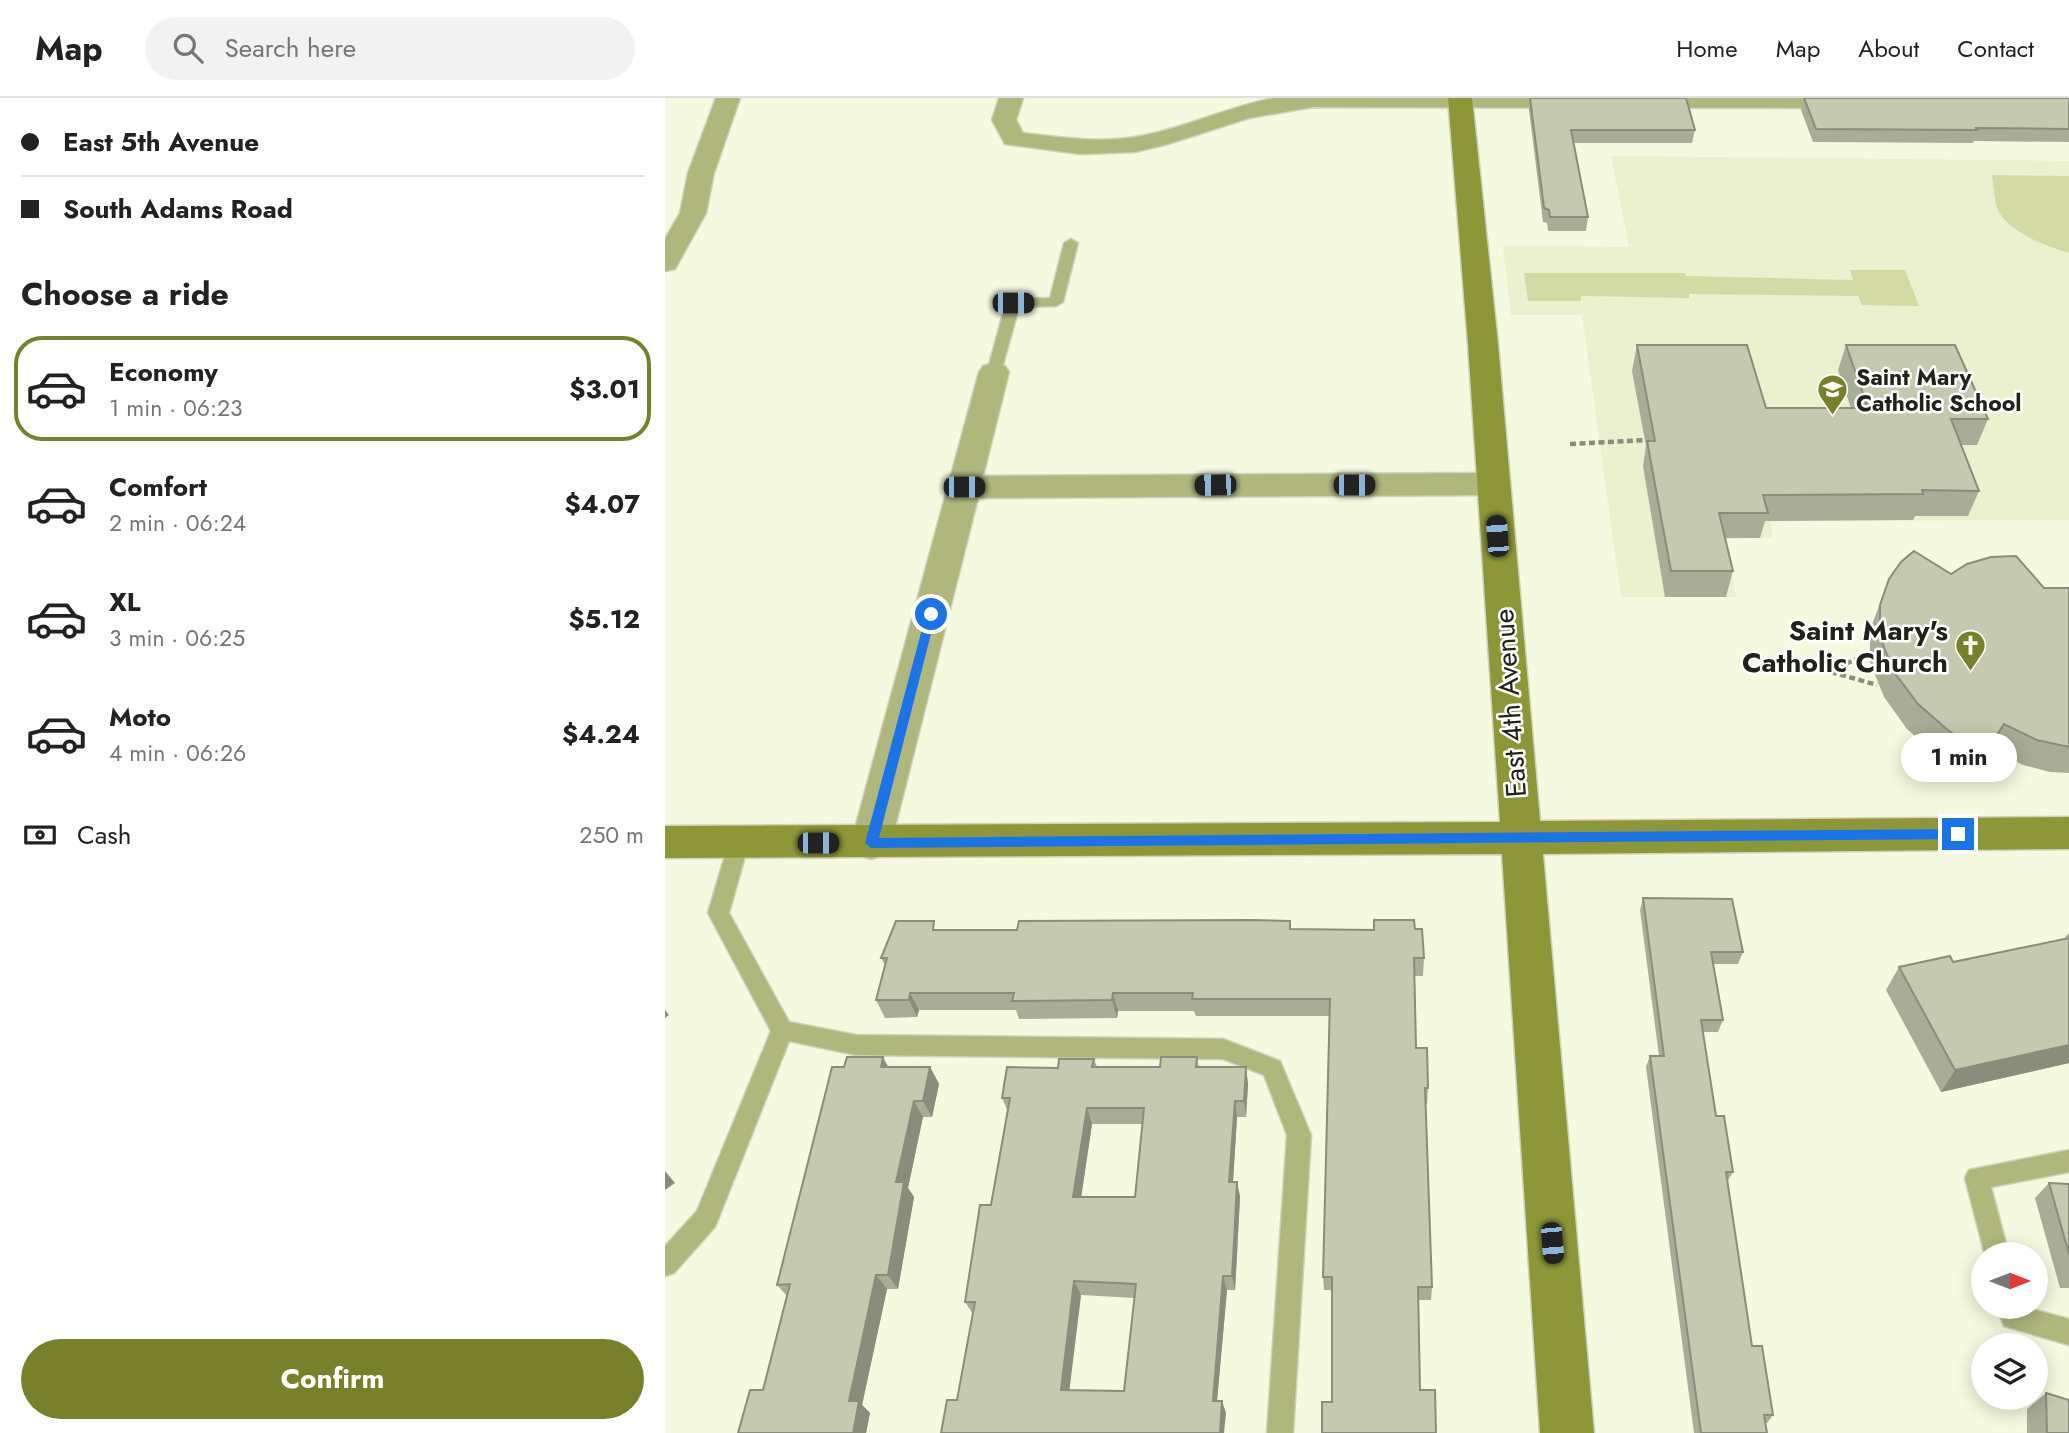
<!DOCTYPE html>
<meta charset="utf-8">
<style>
:root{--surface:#fff;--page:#f2f2f2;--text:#222;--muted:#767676;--line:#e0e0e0;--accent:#78802b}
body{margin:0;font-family:Jost,sans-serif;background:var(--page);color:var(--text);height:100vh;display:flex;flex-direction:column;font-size:26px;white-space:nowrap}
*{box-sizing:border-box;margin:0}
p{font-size:23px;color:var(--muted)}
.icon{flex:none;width:38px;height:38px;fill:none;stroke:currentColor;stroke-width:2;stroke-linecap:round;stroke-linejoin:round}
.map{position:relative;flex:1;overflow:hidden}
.sheet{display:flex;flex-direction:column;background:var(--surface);width:665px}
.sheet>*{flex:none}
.top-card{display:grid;align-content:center;height:154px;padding:0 21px;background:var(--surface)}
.needle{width:46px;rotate:90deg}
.tools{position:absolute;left:1306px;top:1144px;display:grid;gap:14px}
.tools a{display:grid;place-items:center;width:77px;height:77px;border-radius:50%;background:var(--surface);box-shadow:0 4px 18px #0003;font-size:35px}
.end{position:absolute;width:32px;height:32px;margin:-16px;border:9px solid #1a73e8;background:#fff;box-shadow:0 0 0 4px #fff}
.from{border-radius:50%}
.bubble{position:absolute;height:49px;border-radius:24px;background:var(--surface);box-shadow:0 4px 18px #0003;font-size:23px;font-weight:700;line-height:49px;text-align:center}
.car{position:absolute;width:21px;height:42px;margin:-21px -10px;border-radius:9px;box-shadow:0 0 5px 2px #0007;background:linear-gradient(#222 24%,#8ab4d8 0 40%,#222 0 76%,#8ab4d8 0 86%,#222 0)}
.top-card b{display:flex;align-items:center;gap:24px;height:66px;font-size:26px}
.top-card b+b{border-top:2px solid var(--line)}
.top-card i{width:18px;height:18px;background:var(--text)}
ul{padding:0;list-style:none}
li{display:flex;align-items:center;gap:21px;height:105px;margin:0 14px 10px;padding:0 7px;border:4px solid transparent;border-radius:28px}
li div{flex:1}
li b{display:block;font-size:26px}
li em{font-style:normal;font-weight:700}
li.active{border-color:var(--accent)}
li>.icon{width:63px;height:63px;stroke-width:1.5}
h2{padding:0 21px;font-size:32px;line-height:84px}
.pay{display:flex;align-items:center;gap:18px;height:77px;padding:0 21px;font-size:26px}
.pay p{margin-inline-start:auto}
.action{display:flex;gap:14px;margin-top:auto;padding:14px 21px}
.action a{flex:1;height:80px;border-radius:42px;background:var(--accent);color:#fff;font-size:28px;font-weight:700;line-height:80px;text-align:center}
header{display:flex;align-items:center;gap:42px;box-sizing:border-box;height:98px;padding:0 35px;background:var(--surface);border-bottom:2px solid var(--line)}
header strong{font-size:33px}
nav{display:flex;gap:38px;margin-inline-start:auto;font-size:24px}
.search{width:490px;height:63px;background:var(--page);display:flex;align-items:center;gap:18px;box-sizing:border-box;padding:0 24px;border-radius:38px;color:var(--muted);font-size:26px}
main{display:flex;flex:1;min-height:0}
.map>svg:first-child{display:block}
.built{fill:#ebf0cf}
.green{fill:#d3daa4}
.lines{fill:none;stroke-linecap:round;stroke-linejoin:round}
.lane-casing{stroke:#cfd2bc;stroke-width:3}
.street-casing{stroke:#cfd2bc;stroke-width:3}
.secondary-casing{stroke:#cfd2bc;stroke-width:3}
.path{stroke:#8b8d7c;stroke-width:4.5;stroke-dasharray:6 3.5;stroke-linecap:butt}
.lane{fill:#b0b77d;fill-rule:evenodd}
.street{fill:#b0b77d;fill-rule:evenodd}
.secondary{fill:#8e9738;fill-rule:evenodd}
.wall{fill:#a9ad97;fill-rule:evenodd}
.shaded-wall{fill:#8a8d7b}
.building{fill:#c5c9b0;stroke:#8a8d7b;stroke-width:2;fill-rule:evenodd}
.route{fill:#1a73e8}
.labels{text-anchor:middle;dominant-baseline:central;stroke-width:5;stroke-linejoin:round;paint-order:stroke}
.far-poi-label{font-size:23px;font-weight:bold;fill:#212219;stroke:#fff;text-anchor:start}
.poi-label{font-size:28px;font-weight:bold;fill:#212219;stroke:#fff;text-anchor:end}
.street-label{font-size:28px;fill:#212219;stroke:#fff}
</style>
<header>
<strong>Map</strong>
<div class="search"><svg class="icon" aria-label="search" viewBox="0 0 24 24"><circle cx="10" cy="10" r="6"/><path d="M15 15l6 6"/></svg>Search here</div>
<nav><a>Home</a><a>Map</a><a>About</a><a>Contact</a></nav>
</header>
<main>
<section class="sheet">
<div class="top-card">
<b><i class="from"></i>East 5th Avenue</b>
<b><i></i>South Adams Road</b>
</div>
<h2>Choose a ride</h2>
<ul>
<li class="active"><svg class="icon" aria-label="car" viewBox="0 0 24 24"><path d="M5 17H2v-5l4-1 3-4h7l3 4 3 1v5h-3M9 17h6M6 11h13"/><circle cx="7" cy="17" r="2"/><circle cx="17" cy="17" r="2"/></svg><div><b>Economy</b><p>1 min · 06:23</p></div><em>$3.01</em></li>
<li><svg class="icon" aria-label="car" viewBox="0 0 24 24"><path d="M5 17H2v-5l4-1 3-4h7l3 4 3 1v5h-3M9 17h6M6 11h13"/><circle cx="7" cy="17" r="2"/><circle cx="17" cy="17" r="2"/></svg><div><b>Comfort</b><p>2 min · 06:24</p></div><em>$4.07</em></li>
<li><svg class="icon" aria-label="car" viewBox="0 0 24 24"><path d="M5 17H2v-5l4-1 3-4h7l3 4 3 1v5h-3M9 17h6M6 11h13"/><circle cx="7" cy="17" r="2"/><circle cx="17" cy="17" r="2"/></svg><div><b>XL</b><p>3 min · 06:25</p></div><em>$5.12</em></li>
<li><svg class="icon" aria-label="car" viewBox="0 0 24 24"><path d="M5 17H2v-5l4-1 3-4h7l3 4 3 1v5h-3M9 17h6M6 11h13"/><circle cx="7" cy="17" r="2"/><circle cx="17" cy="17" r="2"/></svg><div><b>Moto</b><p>4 min · 06:26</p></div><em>$4.24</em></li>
</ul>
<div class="pay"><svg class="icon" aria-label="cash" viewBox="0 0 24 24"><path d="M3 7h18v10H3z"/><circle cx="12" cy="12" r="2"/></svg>Cash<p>250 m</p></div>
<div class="action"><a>Confirm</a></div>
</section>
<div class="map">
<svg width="1404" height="1335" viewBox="0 0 1404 1335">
<rect width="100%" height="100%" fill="#f5f9e0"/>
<path class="built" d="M946,58L1404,63V422L1106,423L1108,440L1061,441L1071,499H956L917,217H846L838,148L964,149Z"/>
<g class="green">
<path d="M1327,77L1404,78V155C1381,148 1350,137 1335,116C1329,108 1329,88 1327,77Z"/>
<path d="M1185,172H1240L1254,208L1197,207L1193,198L1024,196V200L916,198V203H863L859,175H1020L1021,178L1188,182Z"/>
</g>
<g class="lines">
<defs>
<g id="lane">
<path d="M406,141L413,145L398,204L391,208L354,209L336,274L329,279L324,277L322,274L341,205L348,201L385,200L399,145Z"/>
<path d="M74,736L81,738L84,744L64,815L124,924L191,937L558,941L615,963L646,1037L628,1335H602L622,1037L599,977L558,961L191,957L124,943L50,1129L9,1175L0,1178V1148L32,1113L106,933L43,815L64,744L67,738Z"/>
<path d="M1404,1052V1074L1326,1089L1344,1157H1320L1300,1080L1304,1072Z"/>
<path d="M1332,1209H1359L1404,1221V1247L1339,1228Z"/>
</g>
<g id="street">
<path d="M51,0H75L49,75L41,115L10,171L0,173V141L15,115L23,75Z"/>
<path d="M334,0H358L351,22L358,35C399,40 440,46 481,37C525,28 566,8 610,0H1202L1204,3L1200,8L1192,10L648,9L584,20L503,46L470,54L416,56L340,46L327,22Z"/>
<path d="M329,265L340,268L344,274L318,378L829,375L840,379L845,386L840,393L829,397L313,400L226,745L220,757L206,761L192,757L186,745L314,274L318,268Z"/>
</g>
<path id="secondary" d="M783,0H807L833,246L875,723L1404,719V751L878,756L929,1335H875L837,756L0,760V728L835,724L803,246Z"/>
</defs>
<use href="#lane" class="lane-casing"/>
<use href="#street" class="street-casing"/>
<use href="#secondary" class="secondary-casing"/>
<g class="path">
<path d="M905,346L980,342"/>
<path d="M1204,556L1163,573L1212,587"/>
</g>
<use href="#lane" class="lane"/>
<use href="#street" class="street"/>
<use href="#secondary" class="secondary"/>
</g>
<g class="wall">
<path d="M865,0L1030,32L1027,45H909L923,119L921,133H883L882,125L878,124L864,12Z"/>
<path d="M1139,0H1404V44L1309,43L1308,45L1148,44L1136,12Z"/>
<path d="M972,247L1101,310H1186L1173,272L1181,247L1323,321L1312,347H1296L1314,393L1303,418H1250L1248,422L1100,423L1095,440H1060L1068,473L1061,499H1000L978,368L981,348L967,273Z"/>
<path d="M1286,476L1379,490H1404V675L1385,674L1358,667L1326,651L1306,681L1272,658L1242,631L1219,599L1205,564V532L1224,481Z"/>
<path d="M978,800L1078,854L1073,866H1048L1058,922L1053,934H1038L1051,1018L1068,1074L1062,1084L1087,1248L1108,1317L1102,1325H1100L1102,1335H1029L981,969L985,958H994L975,812Z"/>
<path d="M750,831L759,860L758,878H749L751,950L763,990L762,1006H760L767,1189L766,1202H753L667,1304V1192H659L658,1179L664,918H531L529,913H453L452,920L354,921L351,912H254L252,919L220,920L211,902L220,867L216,860L273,832Z"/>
<path d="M1404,835V965L1276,994L1221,892L1234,869L1288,864L1399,841Z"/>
<path d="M532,959L534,969H581L583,986L581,1019H572L568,1084H572L575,1099L572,1158L570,1192H562L552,1303L561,1315L292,1302L308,1216L300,1204L326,1107L343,1014L337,1000L393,970L429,961L432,969H495ZM427,1026H478L470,1099H416ZM416,1197L470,1200L459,1293L404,1292Z"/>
<path d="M223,969H265L274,986L267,1019H258L243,1090L249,1099L233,1191H222L197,1307L205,1315L201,1335H73L98,1292L122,1198L112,1187Z"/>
<path d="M1384,1085L1404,1086V1190H1395L1370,1100Z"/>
<path d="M1381,1295L1404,1335H1362V1311Z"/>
</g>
<g class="shaded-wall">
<path d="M1339,626L1326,651L1306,681L1319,656Z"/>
<path d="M245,895L254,912L252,919L244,902Z"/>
<path d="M448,895L453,913L452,920L447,902Z"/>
<path d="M0,912L4,917L0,920Z"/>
<path d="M1404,947V965L1276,994L1290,972Z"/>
<path d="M218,959L227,976L216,969Z"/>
<path d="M265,969L274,986L267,1019L258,1003Z"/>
<path d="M581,969L583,986L581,1019L579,1003Z"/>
<path d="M249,1003L258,1019L243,1090L249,1099L233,1191L223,1177L231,1084Z"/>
<path d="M570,1003L572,1019L567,1099L564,1084Z"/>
<path d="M422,1010L427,1026L414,1114L408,1099Z"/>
<path d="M0,1073L10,1085L0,1092Z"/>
<path d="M572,1084L575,1099L570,1192L567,1178Z"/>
<path d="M211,1177L222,1191L197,1307L205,1315L201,1335H188L184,1303Z"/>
<path d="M558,1178L562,1192L551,1314L548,1303Z"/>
<path d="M409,1183L416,1197L403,1304L396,1292Z"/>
<path d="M557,1303L561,1315L559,1335H555Z"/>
</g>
<g class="building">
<path d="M865,0H1021L1030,32H906L923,119H885L884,112L879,110Z"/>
<path d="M1139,0H1404V31L1311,30L1312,32L1151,31Z"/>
<path d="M972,247H1082L1101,310H1203L1181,247H1290L1323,321H1286L1314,393L1257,392L1258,396L1098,397L1103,415H1054L1068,473H1006L982,343H990Z"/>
<path d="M1249,453L1286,476L1302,466L1326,459L1351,458L1379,490H1404V649L1372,642L1339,626L1319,656L1284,633L1253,606L1229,574L1215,539V507L1224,481L1236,464Z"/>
<path d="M978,800L1067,801L1078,854H1046L1058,922H1036L1051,1018H1059L1068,1074H1061L1087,1248H1097L1108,1317H1099L1102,1335H1036L985,958H999Z"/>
<path d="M586,822L625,823V831L709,832V822H749L750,831H757L759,860H749L751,950H762L763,990H760L767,1189H753L755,1292H770L771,1335H657V1304H667V1179H658L665,901H527L528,895H448L447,902L347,903L349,895H245L244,902H211L222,860H216L231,823H269L268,832H352L354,823Z"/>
<path d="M1404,840V947L1290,972L1234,869L1285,858L1288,864Z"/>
<path d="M182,959H218L216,969H265L258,1003H249L231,1084H239L223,1177H211L184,1303H194L188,1335H73L85,1292H98L125,1186L112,1187L167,969H179Z"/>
<path d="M496,959H532L531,969H581L579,1003H570L564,1084H572L569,1144L567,1178H558L548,1303H557L555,1335H276L282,1302H292L310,1204H300L315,1107H326L345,1000H337L342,969L393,970L394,961H429L427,969H495ZM422,1010H479L470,1099H408ZM409,1183L471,1186L459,1293L396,1292Z"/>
<path d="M1384,1085L1404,1086V1156Z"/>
<path d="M1381,1295L1404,1302V1335H1382Z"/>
</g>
<path class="route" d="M266,513L271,516L214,740L1293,731L1299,736L1293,741L206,750L200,745L261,516Z"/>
<defs>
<symbol id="school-pin" viewBox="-11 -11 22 30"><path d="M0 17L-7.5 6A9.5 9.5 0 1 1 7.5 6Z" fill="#78802b" stroke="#fff"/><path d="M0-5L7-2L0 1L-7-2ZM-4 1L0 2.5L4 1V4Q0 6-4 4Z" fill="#fff"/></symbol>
<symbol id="church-pin" viewBox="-11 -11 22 30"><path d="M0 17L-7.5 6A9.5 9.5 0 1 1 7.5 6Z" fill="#78802b" stroke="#fff"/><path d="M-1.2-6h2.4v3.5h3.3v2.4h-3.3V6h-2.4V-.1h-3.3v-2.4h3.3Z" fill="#fff"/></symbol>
</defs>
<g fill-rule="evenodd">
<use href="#school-pin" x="1150" y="274" width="35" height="47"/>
<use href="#church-pin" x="1288" y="530" width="35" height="47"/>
</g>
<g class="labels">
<g class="far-poi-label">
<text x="1191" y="279">Saint Mary<tspan x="1191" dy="26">Catholic School</tspan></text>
</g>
<g class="poi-label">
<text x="1283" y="532">Saint Mary's<tspan x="1283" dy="32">Catholic Church</tspan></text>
</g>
<g class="street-label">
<text transform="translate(845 605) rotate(-94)">East 4th Avenue</text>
</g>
</g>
</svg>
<div class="tools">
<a><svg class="needle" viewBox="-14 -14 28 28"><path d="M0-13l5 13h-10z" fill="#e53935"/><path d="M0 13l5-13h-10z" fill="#767676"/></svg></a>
<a><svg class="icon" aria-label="layers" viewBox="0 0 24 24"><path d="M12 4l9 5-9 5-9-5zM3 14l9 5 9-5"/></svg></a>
</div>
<i class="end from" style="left:266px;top:516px"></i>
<i class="end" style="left:1293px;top:736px"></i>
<div class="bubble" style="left:1236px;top:635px;width:116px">1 min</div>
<i class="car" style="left:348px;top:205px;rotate:90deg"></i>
<i class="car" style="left:550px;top:387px;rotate:269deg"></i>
<i class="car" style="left:689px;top:387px;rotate:90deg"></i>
<i class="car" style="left:299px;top:389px;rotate:90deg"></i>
<i class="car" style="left:832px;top:438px;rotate:356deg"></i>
<i class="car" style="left:153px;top:745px;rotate:90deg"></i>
<i class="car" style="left:887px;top:1145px;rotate:175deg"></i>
</div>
</main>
